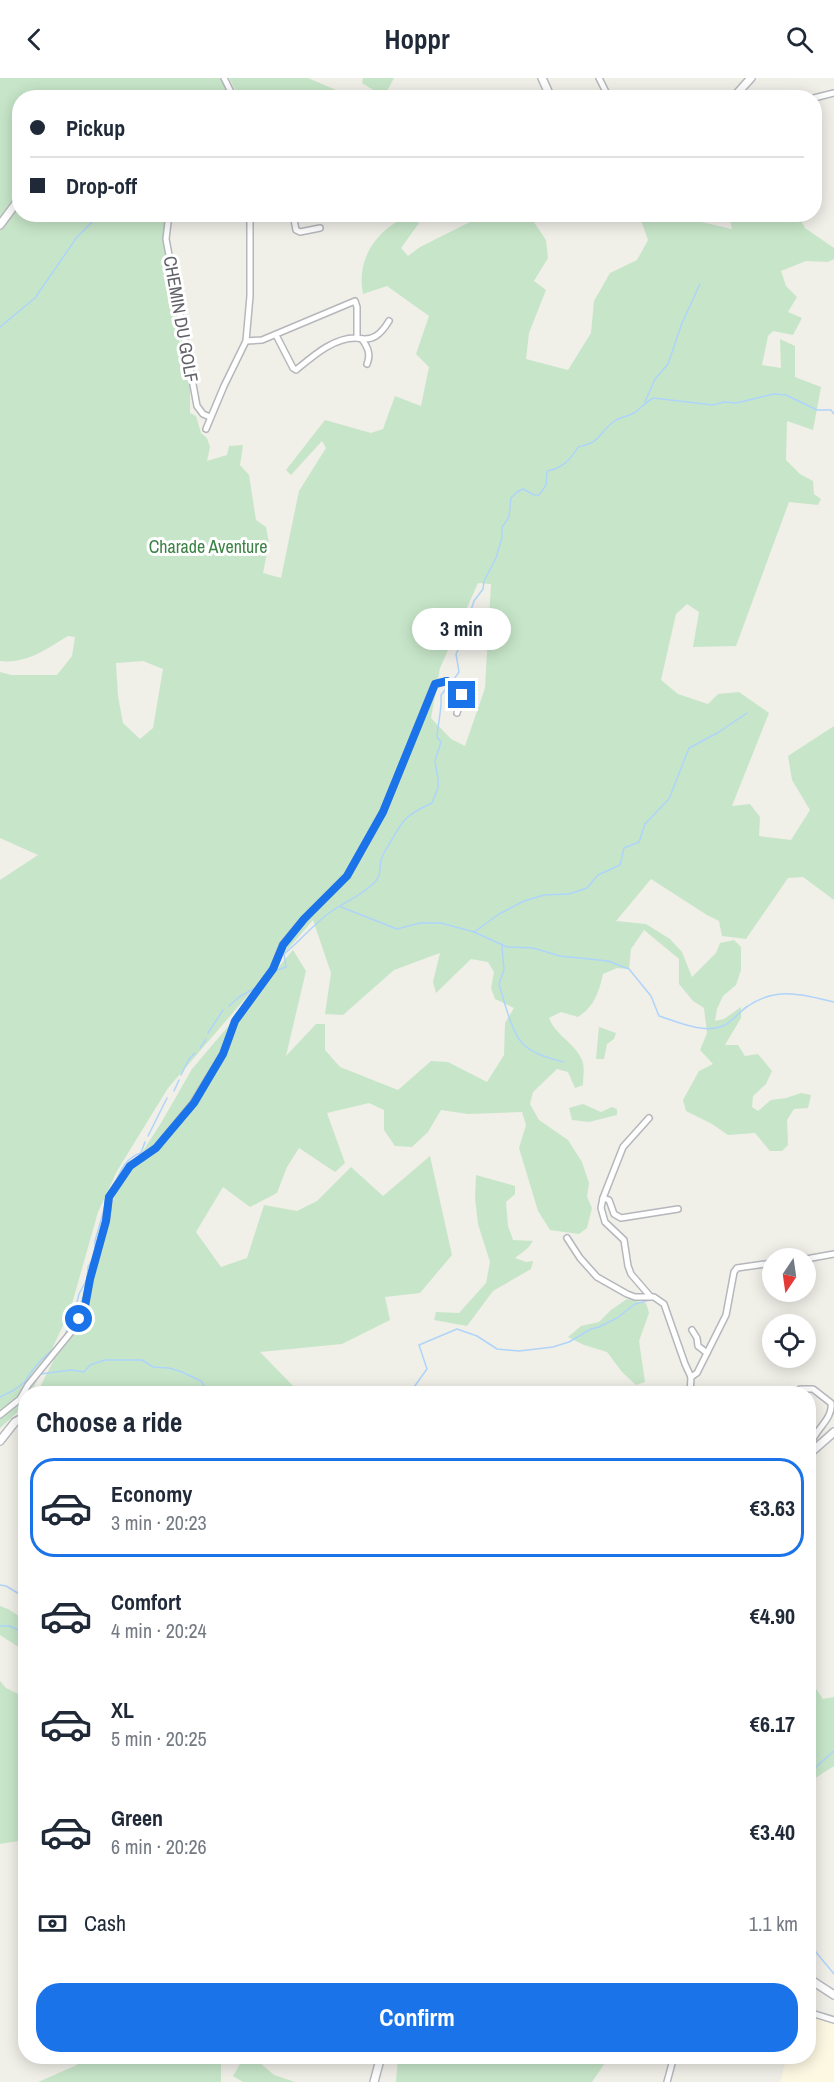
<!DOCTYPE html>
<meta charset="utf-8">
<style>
:root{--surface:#fff;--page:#f2f2f3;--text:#1f2937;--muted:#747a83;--line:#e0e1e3;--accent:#1a73e8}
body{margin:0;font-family:"Archivo Narrow",sans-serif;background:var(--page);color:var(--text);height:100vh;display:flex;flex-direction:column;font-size:22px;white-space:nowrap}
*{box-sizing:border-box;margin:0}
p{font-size:20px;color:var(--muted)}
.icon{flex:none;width:33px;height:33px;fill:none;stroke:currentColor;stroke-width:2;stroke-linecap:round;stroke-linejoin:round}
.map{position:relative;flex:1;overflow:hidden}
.drawer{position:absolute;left:18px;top:1308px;width:798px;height:678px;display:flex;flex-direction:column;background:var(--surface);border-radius:24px;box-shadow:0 3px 15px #0003}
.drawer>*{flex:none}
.banner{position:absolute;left:12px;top:12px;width:810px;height:132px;border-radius:24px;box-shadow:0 3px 15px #0003;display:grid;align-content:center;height:132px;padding:0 18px;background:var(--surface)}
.needle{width:39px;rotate:193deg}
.buttons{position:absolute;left:762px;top:1170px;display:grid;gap:12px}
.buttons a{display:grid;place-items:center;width:54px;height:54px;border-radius:50%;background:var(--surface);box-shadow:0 3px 15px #0003;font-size:30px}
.end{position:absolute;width:27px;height:27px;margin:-14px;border:8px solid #1a73e8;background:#fff;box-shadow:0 0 0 3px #fff}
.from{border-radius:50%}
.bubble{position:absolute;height:42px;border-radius:21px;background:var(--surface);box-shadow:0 3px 15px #0003;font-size:20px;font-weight:700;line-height:42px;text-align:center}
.banner b{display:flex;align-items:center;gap:21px;height:57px;font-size:22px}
.banner b+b{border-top:2px solid var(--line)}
.banner i{width:15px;height:15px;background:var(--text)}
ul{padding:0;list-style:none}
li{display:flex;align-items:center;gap:18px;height:99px;margin:0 12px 9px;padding:0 6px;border:3px solid transparent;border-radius:24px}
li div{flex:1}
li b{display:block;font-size:22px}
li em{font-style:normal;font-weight:700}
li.on{border-color:var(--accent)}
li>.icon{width:54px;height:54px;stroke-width:1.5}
h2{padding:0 18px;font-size:27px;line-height:72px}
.pay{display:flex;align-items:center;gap:15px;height:66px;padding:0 18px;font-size:22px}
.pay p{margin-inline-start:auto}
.button{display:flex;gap:12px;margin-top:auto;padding:12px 18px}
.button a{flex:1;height:69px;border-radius:24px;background:var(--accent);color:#fff;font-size:24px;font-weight:700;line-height:69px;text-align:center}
header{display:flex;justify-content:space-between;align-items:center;height:78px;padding:0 18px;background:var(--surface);font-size:27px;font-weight:700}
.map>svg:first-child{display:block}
.commercial{fill:#fcf8e2}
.green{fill:#c7e6c9;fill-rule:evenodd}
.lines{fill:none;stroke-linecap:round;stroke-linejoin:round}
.stream{stroke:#afd4fa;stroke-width:1.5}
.street-casing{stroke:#b5b7bc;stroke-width:8}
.secondary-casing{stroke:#b7b9be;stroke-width:10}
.street{stroke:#fff;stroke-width:5}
.secondary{stroke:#fff;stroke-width:7}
.route{stroke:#1a73e8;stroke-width:8}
.labels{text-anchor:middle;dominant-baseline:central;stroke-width:6;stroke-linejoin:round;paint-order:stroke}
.street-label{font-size:18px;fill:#606267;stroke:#fff}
.park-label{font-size:18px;fill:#3b8244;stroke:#fff}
</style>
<header><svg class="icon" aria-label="back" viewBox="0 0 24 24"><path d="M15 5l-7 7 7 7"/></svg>Hoppr<svg class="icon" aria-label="search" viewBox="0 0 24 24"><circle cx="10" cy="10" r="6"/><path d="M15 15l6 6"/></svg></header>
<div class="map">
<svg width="834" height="2004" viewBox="0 0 834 2004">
<rect width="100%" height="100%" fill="#f0efe8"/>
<path class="commercial" d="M809,1937L834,1945V2004H780L787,1979L808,1978Z"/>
<g class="green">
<path d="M0,0H220L230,19L20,20V136L166,137L164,147L190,280V335L196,338L201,355L207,360L210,369L207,383L227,377L229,368L243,367L240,387L249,397L256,442L266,449L269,465L263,495L281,500L299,413L326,370L322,363L291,397L286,392L325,342L371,355L383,351L395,318L421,328L429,289L416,276L429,238L387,208L363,216C356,181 376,152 408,138L419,145L401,170L408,178L420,169L484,137H529L546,162L548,180L534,203L546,212L529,255L526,281L568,292L591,255L594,223L610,195L637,182L648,162L642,145L633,137H695L697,143L732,151L729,137H798L805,150L834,170V181L828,184L806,183L781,193L786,208L797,219L788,234L802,240L793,257L773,253L768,258L762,287L781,290L780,261L795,268V299L821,309L813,352L787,343L786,382L800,396L813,403L814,416L821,421L818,427L789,424L736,568L693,569L699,534L687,526L676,536L661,602L678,616L708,626L718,616L739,614L769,635L732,728L750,726L760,739L759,758L791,762L810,732L792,702L788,678L834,648V822L803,799L788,800L746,861L722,858L719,843L707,837L651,801L616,843L646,846L670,861L682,874L692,899L716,875L720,865L734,862L741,869V892L736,907L723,918L717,931L715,943L724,941L741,929V940L725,967H738L745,978L758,976L772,993L766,1006L753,1018L752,1029L758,1033L771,1022L786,1020L801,1015L811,1017L808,1030L794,1031L787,1042L788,1067L782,1073H770L755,1055L728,1057L712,1046L686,1033L683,1022L699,993L713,986L700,972L707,955L704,930L693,923L679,906V881L644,852L631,871L629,891L617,890L603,896C599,914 594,929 578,939L561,934L549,940C555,957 575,965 582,982C585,989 583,999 583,1007L575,1010L568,994L557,991L533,1014L530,1026L539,1042L568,1062L582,1084L589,1105L587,1119L592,1130L587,1150L579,1156L550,1152L538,1133L519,1070L526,1047L522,1034L468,1036L441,1032L428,1054L412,1069L395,1068L384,1052V1032L369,1025L327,1035L345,1085L335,1094L299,1070L287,1089L277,1115L250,1129L223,1109L196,1154L221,1189L247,1180L264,1127L297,1133L317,1123L351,1089L383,1118L430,1078L452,1177L420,1215L385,1219L390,1242L342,1266L260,1274L300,1315H37L75,1240L115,1117L161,1045L192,991L293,872L306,893L286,978L316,946H325V972L340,989L398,1012L431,983L448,984L487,1004L504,977L505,945L514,930L495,921L491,910L494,894L488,884L471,881L436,915L433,904L440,875L394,892L343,937L325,936L331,895L313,842L168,1010L117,1093L98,1134L70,1233L31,1315L26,1316L25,1327L0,1350V802L38,777L0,760V594L11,597H57L72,578L75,559L68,558C46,571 27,586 0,583ZM478,505L491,506L485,610L465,668L451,661L431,640L440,590ZM143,583L163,591L153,650L140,661L123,645L118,618L116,585Z"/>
<path d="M229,0H308L336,12L360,19H340L329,13L322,19H239Z"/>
<path d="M363,0H394L387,13H375L362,5Z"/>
<path d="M599,949L616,955L614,961L607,966L604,981H596Z"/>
<path d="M583,1026L601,1034L612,1029L617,1031V1037L589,1044L572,1042L569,1030Z"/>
<path d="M476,1097L515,1108V1116L506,1124L508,1148L513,1162L533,1163L528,1170L515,1180L526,1184L533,1183L531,1191L493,1213L467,1248L434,1242L436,1234L459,1235L486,1205L490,1184L478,1146L475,1120Z"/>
<path d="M627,1221L646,1225L649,1235L639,1263L645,1304L636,1307L622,1294L607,1274L584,1267L568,1259L581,1248L599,1244L611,1232Z"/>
<path d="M0,1528L8,1531L25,1542V1573L0,1557Z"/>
<path d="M0,1603L6,1610L26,1620L25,1762L0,1766Z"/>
<path d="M814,1608L823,1621L834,1619V1688L809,1704V1610Z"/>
<path d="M75,1979V1978L227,1979L221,1984V2004H38L77,1987Z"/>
<path d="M244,1979H262L260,1985L274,1997L295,2004H243L233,1998Z"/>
<path d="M398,1979V1978L609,1979L592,2004H396Z"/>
</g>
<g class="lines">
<g class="stream">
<path d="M0,249L35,220L77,159L100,136"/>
<path d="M645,324L655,301L668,286L682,245L700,206"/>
<path d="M454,601L459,594L456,576L468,553L467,544L474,523L483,511L484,503L496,480L502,459V449L509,439L511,420L517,414L523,411L534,417H539L546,407L547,393C562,390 570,383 578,369C601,364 597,357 612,345C619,339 627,339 634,335C640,331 646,324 653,320L713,327L724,324L736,325L774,316L786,317L817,332H831L834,336"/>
<path d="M341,829L397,851L420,845H441L474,854L507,869L533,870L560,878L608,883L629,891L651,918L659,938C678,944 703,956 723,948C732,944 740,933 748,928C777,908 804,917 834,924"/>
<path d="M474,854L499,836L524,823L544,817L569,816L587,810L598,797L620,787L624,770L639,764L645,746L669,721L689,670L719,654L747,635"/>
<path d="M502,868L504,892L499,906C504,922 512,957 524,967C535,977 550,980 563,984"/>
<path d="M271,898L277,892L286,889L284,876C300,863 313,847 329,835C345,823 359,820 375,804C382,796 379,791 381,782C382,777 387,770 390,765C403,741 406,737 432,725L438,710V701L435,683L441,664L437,659C438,645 442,631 441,617L448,608"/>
<path d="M229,928L239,919L255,910"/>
<path d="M208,955L223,932"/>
<path d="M200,970L206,961"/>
<path d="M181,997L189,981L195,975"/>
<path d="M174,1013L179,1002"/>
<path d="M148,1058L167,1020"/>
<path d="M114,1107C120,1094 126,1079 141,1075L145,1064"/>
<path d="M64,1259L74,1236L79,1216L87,1201L88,1189L95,1176V1163L105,1128"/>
<path d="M41,1296L71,1292L84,1294L90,1287L105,1282H142L153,1289L169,1290L182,1294L201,1303L206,1311L214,1316"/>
<path d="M25,1304C33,1287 46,1279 59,1265"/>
<path d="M409,1316L427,1291L419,1267L457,1251L477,1258L497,1271L519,1273L553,1269L569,1264L591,1251L599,1249L617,1240L635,1226L650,1222"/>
<path d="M0,1319L14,1312L30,1300"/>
<path d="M0,1507L6,1508L26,1520"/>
<path d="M0,1548H10L26,1556"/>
<path d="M808,1696L834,1673"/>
<path d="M808,1856C809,1870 825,1884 834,1896"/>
</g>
<defs>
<g id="street">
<path d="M224,0L234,20"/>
<path d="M599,0L609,20"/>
<path d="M814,20L834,15"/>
<path d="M169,136L166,161L197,328L203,336L210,339"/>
<path d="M293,136L296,152L300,154L320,150"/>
<path d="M357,260C373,264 381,256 389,243"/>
<path d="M362,261C368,270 371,276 367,286"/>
<path d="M246,263L262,262L355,223L357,229V260C334,259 313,278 296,292L293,290L276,257"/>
<path d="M206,351L224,308L246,263L250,218V136"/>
<path d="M649,1040L623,1069L603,1120L601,1130L605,1144L624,1162L628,1188L631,1196L650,1218"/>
<path d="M603,1120L609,1122L614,1136L621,1140L678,1131"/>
<path d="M567,1160L580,1180L597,1199L627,1216L635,1219H654L664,1226L685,1286L691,1299L690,1316"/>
<path d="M806,1181L834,1176"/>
<path d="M692,1252L697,1260L698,1268L707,1275"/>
<path d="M691,1299L697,1295L726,1237L734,1194L737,1190L772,1185"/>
<path d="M793,1316L800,1311H813L831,1325C834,1344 806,1356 812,1374"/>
<path d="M0,1337L20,1321L28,1307L72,1253L85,1228L90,1201L106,1143L109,1119L130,1088L156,1070L193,1025L223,976L235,943L273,891L283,866L304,841L347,798L383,734L435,606L447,603L461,611L462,617L457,635"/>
<path d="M808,1934L834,1942"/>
<path d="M667,2004L674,1978"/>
</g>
<g id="secondary">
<path d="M542,0L551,20"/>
<path d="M733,20L751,0"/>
<path d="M0,147L20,120"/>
<path d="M0,1363L15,1344L26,1338"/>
<path d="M808,1377L834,1354"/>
<path d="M808,1900L834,1917"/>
<path d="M374,2004L381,1978"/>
</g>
</defs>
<use href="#street" class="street-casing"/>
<use href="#secondary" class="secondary-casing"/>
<use href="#street" class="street"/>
<use href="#secondary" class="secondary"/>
</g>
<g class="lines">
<path class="route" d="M79,1241L85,1228L90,1201L106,1143L109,1119L130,1088L156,1070L194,1025L223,976L235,943L273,891L283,867L304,841L347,798L383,734L435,606L447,603L461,611L462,617"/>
</g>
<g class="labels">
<g class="street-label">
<text transform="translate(181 241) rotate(80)">CHEMIN DU GOLF</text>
</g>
<g class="park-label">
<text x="208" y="468">Charade Aventure</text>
</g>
</g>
</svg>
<div class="buttons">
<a><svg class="needle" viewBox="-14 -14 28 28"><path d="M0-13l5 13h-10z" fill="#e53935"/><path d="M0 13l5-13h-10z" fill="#747a83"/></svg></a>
<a><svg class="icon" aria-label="locate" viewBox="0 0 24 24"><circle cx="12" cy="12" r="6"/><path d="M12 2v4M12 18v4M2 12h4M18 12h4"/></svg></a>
</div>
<i class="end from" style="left:79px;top:1241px"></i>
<i class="end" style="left:462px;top:617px"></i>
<div class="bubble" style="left:412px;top:530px;width:99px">3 min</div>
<div class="banner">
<b><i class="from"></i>Pickup</b>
<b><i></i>Drop-off</b>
</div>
<section class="drawer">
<h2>Choose a ride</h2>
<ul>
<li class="on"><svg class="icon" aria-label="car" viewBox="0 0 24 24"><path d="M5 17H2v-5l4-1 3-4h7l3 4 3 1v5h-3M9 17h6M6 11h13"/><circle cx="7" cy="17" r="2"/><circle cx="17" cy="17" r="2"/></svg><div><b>Economy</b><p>3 min · 20:23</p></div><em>€3.63</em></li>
<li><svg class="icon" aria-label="car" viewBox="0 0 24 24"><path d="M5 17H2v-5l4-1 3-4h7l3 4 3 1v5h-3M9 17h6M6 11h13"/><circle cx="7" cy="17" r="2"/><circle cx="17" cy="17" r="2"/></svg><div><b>Comfort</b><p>4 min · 20:24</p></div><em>€4.90</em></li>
<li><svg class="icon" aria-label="car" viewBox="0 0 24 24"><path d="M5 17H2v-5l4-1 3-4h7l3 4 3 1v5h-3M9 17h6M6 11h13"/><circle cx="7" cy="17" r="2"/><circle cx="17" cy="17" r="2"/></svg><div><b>XL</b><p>5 min · 20:25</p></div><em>€6.17</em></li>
<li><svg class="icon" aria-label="car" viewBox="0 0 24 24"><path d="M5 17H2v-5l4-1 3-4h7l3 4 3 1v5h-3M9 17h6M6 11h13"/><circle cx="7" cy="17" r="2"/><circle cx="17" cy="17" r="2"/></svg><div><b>Green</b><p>6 min · 20:26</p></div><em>€3.40</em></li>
</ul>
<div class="pay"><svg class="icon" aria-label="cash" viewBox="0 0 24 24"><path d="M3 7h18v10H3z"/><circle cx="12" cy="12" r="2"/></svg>Cash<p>1.1 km</p></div>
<div class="button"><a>Confirm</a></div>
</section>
</div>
